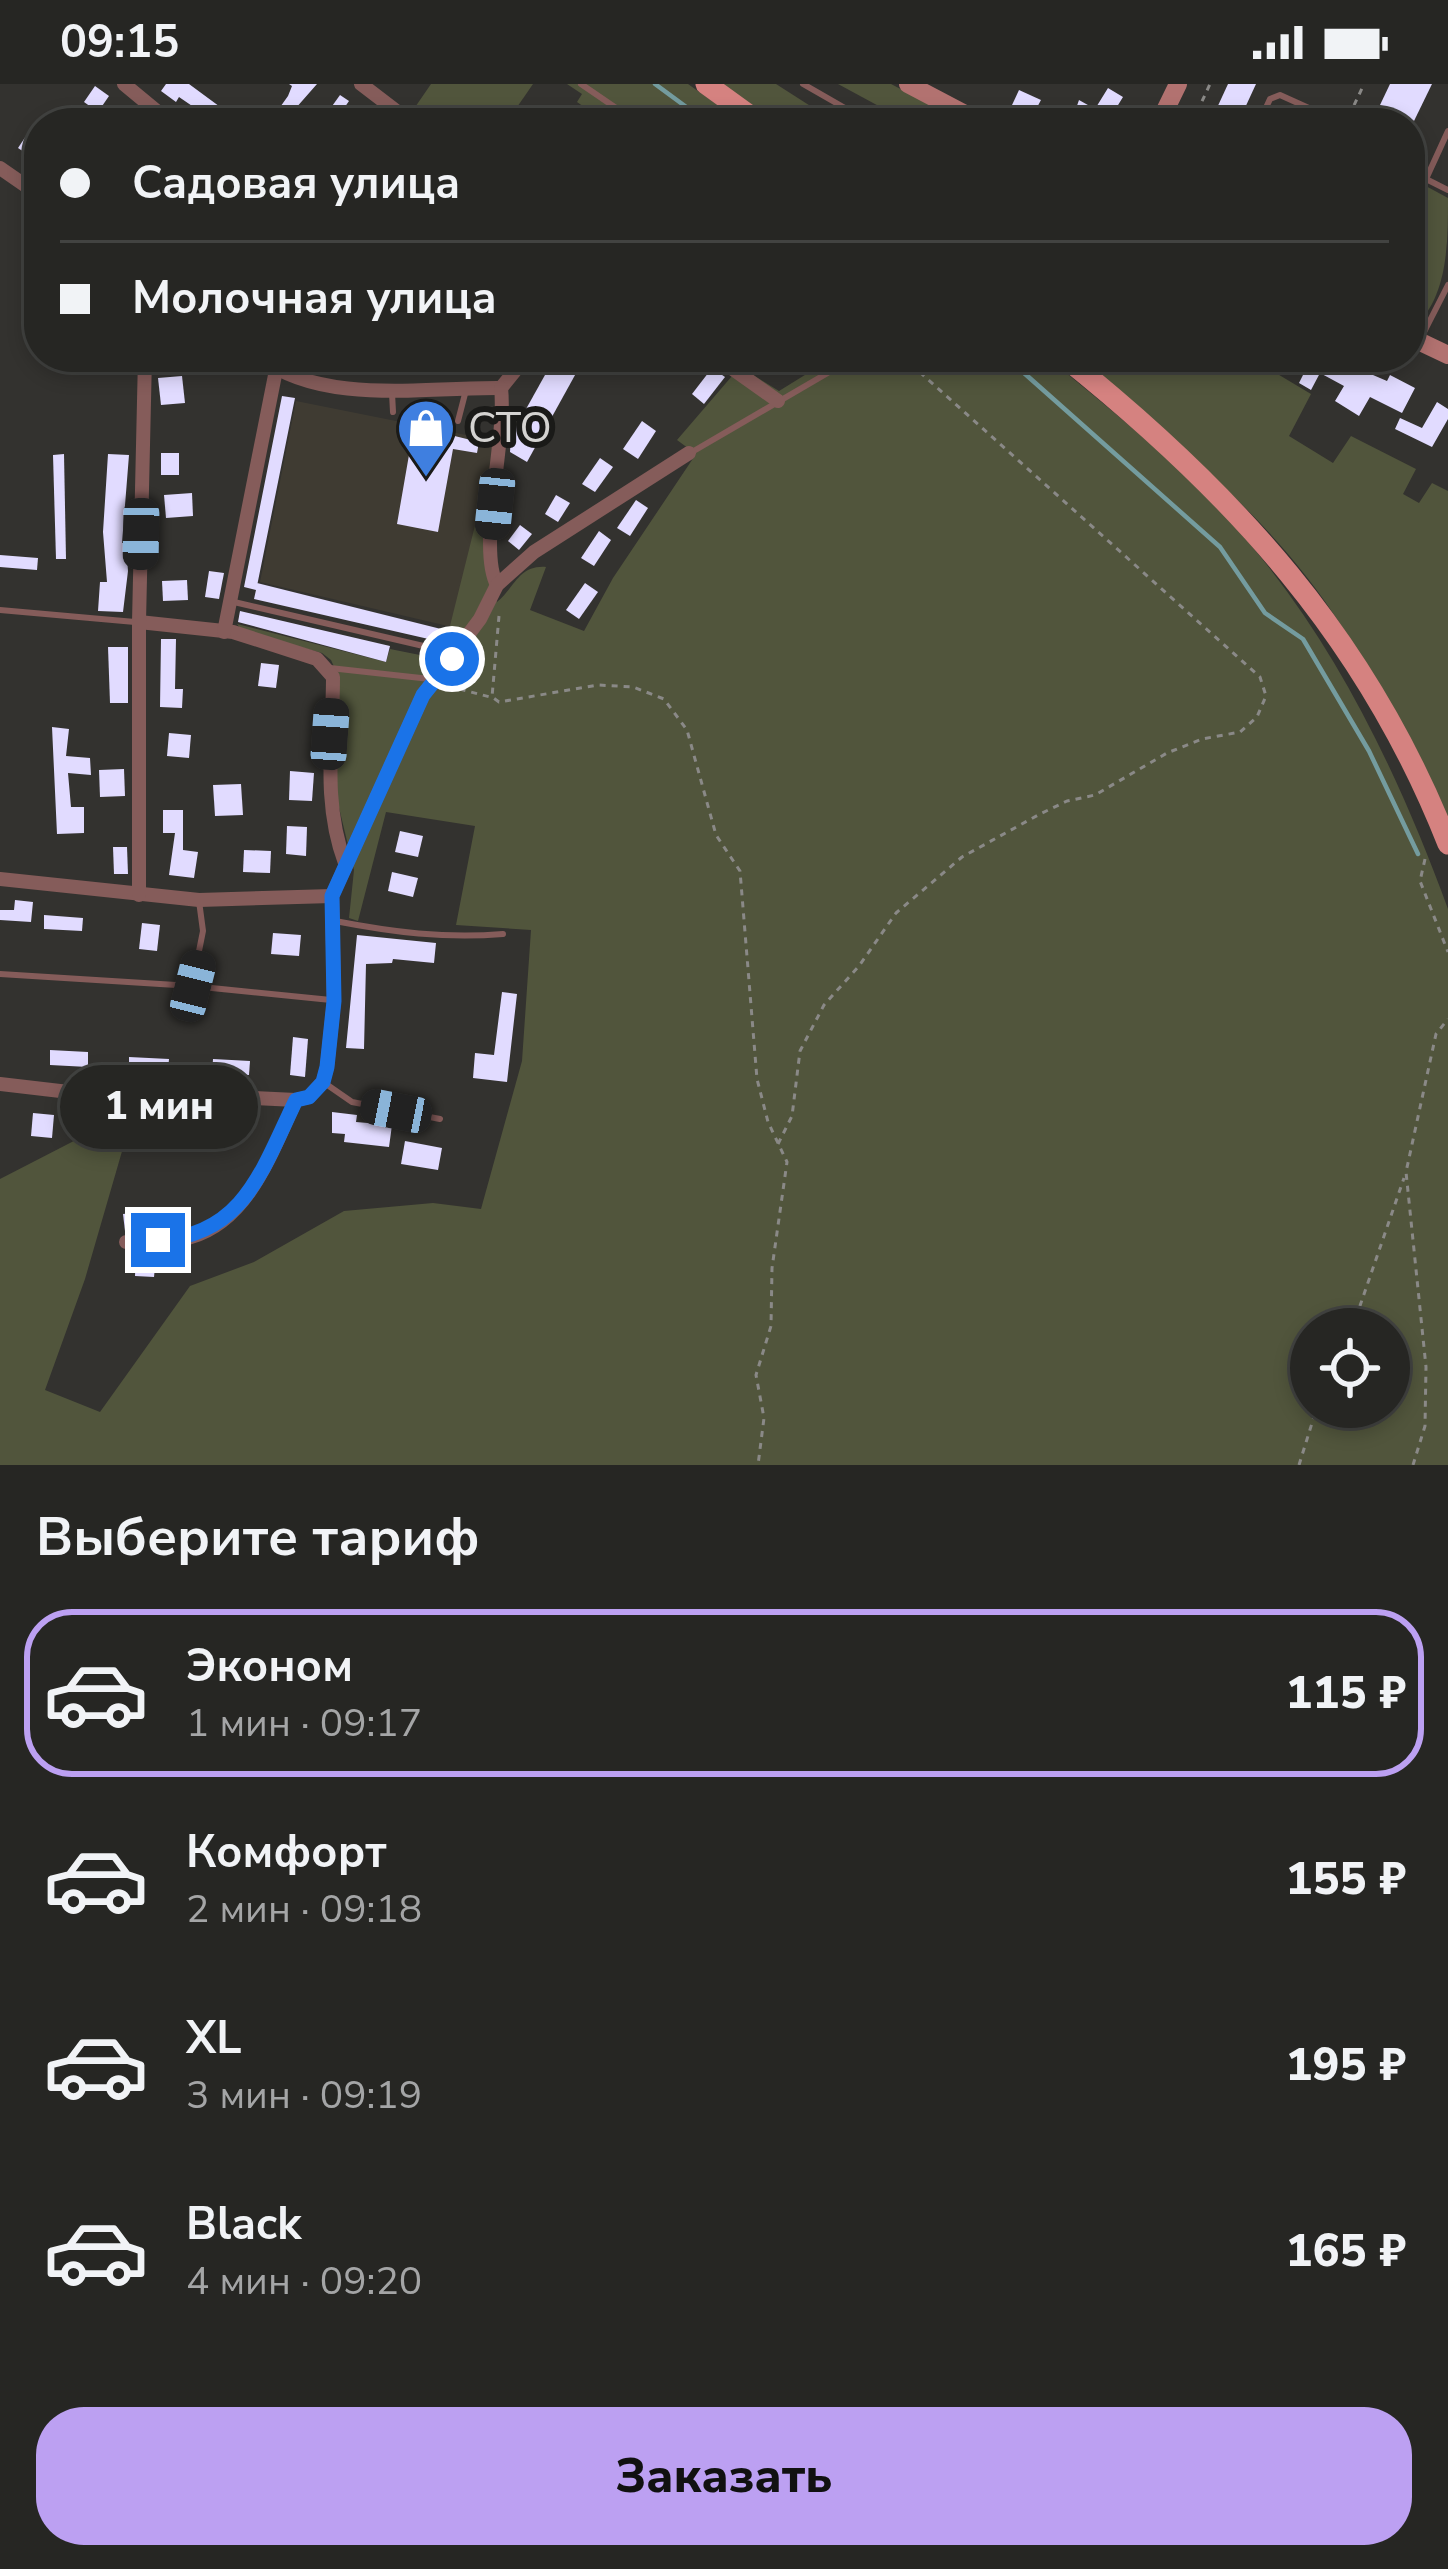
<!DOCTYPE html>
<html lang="ru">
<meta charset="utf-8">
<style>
:root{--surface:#262623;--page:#323230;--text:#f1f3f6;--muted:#a4a5a6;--line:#424341;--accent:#bca0f2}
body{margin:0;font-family:"Nunito Sans",sans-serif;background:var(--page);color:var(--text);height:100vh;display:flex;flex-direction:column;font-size:45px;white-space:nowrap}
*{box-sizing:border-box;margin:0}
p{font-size:39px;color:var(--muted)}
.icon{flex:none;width:66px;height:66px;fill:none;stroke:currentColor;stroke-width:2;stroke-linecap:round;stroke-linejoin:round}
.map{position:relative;height:1381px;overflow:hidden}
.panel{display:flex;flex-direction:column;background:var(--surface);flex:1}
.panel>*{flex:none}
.hud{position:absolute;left:24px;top:24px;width:1401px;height:264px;border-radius:48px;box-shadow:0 6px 18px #0003,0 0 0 3px var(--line);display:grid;align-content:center;height:264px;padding:0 36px;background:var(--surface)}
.fabs{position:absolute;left:1290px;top:1224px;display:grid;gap:24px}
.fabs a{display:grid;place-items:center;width:120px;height:120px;border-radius:50%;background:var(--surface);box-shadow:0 6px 18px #0003,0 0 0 3px var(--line);font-size:60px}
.end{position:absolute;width:54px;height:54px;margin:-27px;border:15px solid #1a73e8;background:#fff;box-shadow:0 0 0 6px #fff}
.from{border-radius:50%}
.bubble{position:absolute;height:84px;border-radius:42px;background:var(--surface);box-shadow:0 6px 18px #0003,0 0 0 3px var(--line);font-size:39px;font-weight:800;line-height:84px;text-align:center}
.car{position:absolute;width:36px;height:72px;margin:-36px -18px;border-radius:15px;box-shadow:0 0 9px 3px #0007;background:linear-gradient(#222 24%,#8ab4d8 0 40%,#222 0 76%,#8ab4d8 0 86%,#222 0)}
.hud b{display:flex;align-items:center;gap:42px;height:114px;font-size:45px}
.hud b+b{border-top:3px solid var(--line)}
.hud i{width:30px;height:30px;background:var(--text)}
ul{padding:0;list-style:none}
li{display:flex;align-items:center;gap:36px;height:168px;margin:0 24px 18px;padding:0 12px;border:6px solid transparent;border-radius:48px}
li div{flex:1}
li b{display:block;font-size:45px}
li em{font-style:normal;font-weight:800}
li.on{border-color:var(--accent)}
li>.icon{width:108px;height:108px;stroke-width:1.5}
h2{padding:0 36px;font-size:54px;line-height:144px}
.action{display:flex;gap:24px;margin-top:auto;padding:24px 36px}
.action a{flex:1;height:138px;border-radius:48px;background:var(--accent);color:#111;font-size:48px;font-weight:800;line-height:138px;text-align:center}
.status{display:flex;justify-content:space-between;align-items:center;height:84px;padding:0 60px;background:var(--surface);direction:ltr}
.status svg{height:33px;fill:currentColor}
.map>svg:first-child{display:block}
.built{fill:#3f3b32}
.green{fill:#51553c;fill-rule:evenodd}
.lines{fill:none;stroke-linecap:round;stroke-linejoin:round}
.stream{stroke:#749c9f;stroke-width:4.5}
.building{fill:#e1dbff}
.path{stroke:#8a8987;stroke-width:3;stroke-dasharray:6 6;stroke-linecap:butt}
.lane{stroke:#855c5a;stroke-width:6}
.street{stroke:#855c5a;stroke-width:14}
.secondary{stroke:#b27270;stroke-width:18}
.primary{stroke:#d58280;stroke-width:21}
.route{stroke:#1a73e8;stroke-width:15}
.labels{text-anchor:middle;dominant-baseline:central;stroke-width:12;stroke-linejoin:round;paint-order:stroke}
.poi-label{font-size:42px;fill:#d4d3d1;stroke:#1a1a18;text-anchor:start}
</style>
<div class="status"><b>09:15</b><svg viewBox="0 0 49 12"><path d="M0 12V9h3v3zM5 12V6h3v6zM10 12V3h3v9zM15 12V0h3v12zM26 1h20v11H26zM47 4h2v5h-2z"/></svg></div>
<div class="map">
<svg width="1448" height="1381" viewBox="0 0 1448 1381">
<rect width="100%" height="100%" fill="#33322f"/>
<path class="built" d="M296,317L496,357L452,543L260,498Z"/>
<g class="green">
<path d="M431,0H533L513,29L499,39H420L409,32Z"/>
<path d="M567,0H688L743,39H607L577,18L582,10Z"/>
<path d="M716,0H776L837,39H770Z"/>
<path d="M838,0H891L966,39H910Z"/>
<path d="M1410,101H1424L1448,114C1448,159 1448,213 1414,243L1410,240Z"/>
<path d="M834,273H1047C1107,323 1171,373 1224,431C1327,540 1397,685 1448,825V1381H0V1095L134,1026L85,1195L45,1306L100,1328L190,1202L254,1178L344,1127L433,1119L481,1125L522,977L531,846L456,841L475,742L386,728L358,837L349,834L354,786L335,707L334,650L339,594L331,576L322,569L242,547L237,540L386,578L390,565L425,572L444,566L496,357L486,488L497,518C515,503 519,481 546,483L530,526L584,547L613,494L696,370L677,356L732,292L742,284L779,307ZM1311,1245H1389V1323H1311Z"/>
<path d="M1074,273H1178L1207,290L1217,273H1249L1311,310L1289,352L1333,379L1351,352L1416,385L1403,410L1419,419L1432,399L1448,407V736C1412,671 1380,603 1341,541C1272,433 1171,355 1074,273Z"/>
</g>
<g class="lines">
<g class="stream">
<path d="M655,0L708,39"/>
<path d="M1006,273L1220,463L1265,529L1303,555L1369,667L1418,770"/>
</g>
</g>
<g class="building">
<path d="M166,0H189L227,28L217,39L179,13L176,18L161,7Z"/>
<path d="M289,0H317L288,33L278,26L288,12L292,2Z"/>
<path d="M1228,0H1256L1238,39H1210Z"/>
<path d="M1390,0H1432L1414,37L1380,21Z"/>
<path d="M95,2L109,12L98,28L84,18Z"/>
<path d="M1108,4L1123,13L1107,39H1071L1079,16L1095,25Z"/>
<path d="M1019,6L1041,16L1033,31L1012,21Z"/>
<path d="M340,11L349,17L334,39H320Z"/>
<path d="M26,52L39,60V78L18,64Z"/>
<path d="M555,273H585L527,378L510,368L511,352Z"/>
<path d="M631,273H671L661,291Z"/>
<path d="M1312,273H1357L1352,282L1387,297L1390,291L1415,304L1402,329L1370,313L1359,332L1335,317L1344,302L1320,289L1311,306L1299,299Z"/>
<path d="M712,284L725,293L704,320L692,310Z"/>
<path d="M182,292L185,319L161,321L158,294Z"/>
<path d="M282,312L295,314L257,502V499L449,547L446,559L254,515L256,506L244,503Z"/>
<path d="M1437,318L1448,325V335L1432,363L1395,345L1400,334L1422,344Z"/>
<path d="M642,337L656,347L638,375L623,365Z"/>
<path d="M414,342L479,358L477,369L453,365L438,448L397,440Z"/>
<rect x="161" y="369" width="18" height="22"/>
<path d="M64,370L66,475H56L53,371Z"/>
<path d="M108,370L129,371L122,459H126L128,487L123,528L98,527L100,498H107L103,448Z"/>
<path d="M600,374L613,383L595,408L582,400Z"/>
<path d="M192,409L193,432L166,434L164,411Z"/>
<path d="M556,411L570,419L558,438L545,430Z"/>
<path d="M636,416L648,424L630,452L617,444Z"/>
<path d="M520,441L532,450L519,466L508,457Z"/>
<path d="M599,447L611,456L594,482L581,474Z"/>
<path d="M0,471L38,474L37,486L0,483Z"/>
<path d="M209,487L224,489L219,515L205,513Z"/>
<path d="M187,496L188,516L163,517L162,497Z"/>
<path d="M585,499L598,508L579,535L566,526Z"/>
<path d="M240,527L390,562L386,578L238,538Z"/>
<path d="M161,555H176L175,605H183L182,624L160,623Z"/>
<path d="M108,563H128V619H110Z"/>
<path d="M261,579L279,581L276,604L258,602Z"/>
<path d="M52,643L69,645L66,672L90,674L91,691L68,689L71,723H84V749L57,750Z"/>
<path d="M169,649L191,651L189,674L167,672Z"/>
<path d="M124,685L125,712L100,713L99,686Z"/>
<path d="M290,687L314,689L312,717L289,716Z"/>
<path d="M241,700L243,731L215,732L213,701Z"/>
<path d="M163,726H183V766L198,768L194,794L169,791L175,749H163Z"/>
<path d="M287,742L307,743L306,772L286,770Z"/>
<path d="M400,747L423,752L418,773L395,768Z"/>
<path d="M113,763H127L128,790H114Z"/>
<path d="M244,766L271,767L270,789L243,788Z"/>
<path d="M392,788L418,794L413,813L388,807Z"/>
<path d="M15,816L33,818L31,838L0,836V826H14Z"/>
<path d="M44,831L83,834L82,847L44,845Z"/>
<path d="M142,839L160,841L157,867L139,865Z"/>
<path d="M273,849L301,851L299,872L271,870Z"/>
<path d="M357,851L436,859L434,879L393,875L392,879L366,880L364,965L346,964Z"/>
<path d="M502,908L517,910L507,998L473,994L475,969L494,971Z"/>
<path d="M293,953L308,955L305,993L290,991Z"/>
<path d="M50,966L88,968V983L50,981Z"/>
<path d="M129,973L169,975L168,987L129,985Z"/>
<path d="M213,975L250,977L249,991L212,989Z"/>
<path d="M332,1028L357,1031L356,1038L392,1041L389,1063L344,1058L345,1050L332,1049Z"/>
<path d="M33,1029L54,1031L52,1054L31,1052Z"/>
<path d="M405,1057L442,1064L438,1086L401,1080Z"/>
<path d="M188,1123L187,1142L125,1147L123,1130Z"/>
<path d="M136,1171L156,1173L154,1193L135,1192Z"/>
</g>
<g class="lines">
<g class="path">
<path d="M1349,32L1364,0"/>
<path d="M1192,39L1210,0"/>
<path d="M499,532L492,613L499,618L598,601L633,603L664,615L687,646L716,751L740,787L757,995L768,1038L787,1078L772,1184L771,1242L756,1291L764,1334L758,1381"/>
<path d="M448,602L490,613"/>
<path d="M1425,775L1420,797L1448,868"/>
<path d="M778,1060L792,1032L800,967L824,921L859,882L896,829L962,773L1040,730L1067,717L1095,711L1167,669L1202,655L1240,648L1257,633L1266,612L1260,593L903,273"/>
<path d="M1352,1245L1404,1094"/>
<path d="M1299,1381L1317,1323"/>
<path d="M1413,1381L1425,1342L1426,1283L1406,1088L1436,950L1448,935"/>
</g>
<g class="lane">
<path d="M581,0L638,39"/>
<path d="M803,0L871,39"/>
<path d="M1259,39L1270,15L1280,11L1342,39"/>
<path d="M1410,92L1426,95L1448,106"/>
<path d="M1426,95L1448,47"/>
<path d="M1421,254L1448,201"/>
<path d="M392,309L393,328"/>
<path d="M458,337L466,306"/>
<path d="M692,368L855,273"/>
<path d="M234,518L432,564"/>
<path d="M0,526L135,538"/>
<path d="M330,584L430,595"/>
<path d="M335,837C392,848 445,855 503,850"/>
<path d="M0,890L192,902L331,916"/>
<path d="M192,902L203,847L199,817"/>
<path d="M326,1000L352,1018L440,1035"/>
</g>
<g class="street">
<path d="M124,0L171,39"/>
<path d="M361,0L412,39"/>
<path d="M0,84L39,111"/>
<path d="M260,273C321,322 428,303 501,304L526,273"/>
<path d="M716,273L778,317"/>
<path d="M497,501C477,463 507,355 501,304"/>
<path d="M139,538L233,548L317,575L333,593C333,656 322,718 345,779"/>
<path d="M224,548L276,286"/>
<path d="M0,795L199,816L332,812"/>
<path d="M139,811V538L145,273"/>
<path d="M0,1000L180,1021L235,1013L296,1016"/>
<path d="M126,1158C146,1157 172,1159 191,1153C250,1136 272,1066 296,1016L309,1013L323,998L327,983L334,917L332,812L423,611L480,535L497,501L534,468L689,369"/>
</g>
<g class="secondary">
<path d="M908,0L982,39"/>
<path d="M1159,39L1178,0"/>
<path d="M1410,253L1448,271"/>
</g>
<g class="primary">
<path d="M706,0L760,39"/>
<path d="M1064,273C1234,409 1367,554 1448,760"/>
</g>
</g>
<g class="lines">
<path class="route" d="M158,1156C244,1152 263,1084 296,1016L309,1013L323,998L327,983L334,917L332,812L423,611L452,575"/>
</g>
<defs>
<symbol id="shop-pin" viewBox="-11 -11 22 30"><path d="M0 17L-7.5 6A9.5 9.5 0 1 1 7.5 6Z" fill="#3f7fe0" stroke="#1a1a18"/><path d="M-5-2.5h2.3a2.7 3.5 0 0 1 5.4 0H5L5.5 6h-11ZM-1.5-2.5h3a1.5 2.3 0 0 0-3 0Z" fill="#fff"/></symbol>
</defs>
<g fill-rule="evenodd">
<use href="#shop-pin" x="393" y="311" width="66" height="90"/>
</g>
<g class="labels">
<g class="poi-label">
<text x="468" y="344">СТО</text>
</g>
</g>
</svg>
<div class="fabs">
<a><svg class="icon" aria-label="locate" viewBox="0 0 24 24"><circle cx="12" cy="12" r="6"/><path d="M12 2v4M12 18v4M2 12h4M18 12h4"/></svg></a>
</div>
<i class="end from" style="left:452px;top:575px"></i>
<i class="end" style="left:158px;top:1156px"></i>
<div class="bubble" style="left:60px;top:981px;width:198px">1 мин</div>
<i class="car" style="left:495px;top:420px;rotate:186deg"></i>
<i class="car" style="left:141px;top:450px;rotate:181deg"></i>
<i class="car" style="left:330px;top:650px;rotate:4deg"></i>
<i class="car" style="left:193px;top:902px;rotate:14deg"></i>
<i class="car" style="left:396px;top:1027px;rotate:281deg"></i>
<div class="hud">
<b><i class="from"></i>Садовая улица</b>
<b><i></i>Молочная улица</b>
</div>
</div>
<section class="panel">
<h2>Выберите тариф</h2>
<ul>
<li class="on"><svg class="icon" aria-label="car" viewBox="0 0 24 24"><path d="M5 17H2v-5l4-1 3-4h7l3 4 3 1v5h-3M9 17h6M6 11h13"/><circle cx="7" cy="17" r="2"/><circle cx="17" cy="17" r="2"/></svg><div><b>Эконом</b><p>1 мин · 09:17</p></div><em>115 ₽</em></li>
<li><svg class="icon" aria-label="car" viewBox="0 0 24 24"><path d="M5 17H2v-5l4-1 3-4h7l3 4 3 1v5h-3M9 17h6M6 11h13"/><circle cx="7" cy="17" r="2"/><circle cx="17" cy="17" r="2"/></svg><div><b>Комфорт</b><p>2 мин · 09:18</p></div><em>155 ₽</em></li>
<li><svg class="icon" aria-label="car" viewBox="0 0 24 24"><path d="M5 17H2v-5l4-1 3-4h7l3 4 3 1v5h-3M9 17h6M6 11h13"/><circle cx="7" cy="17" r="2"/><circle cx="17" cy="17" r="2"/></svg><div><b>XL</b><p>3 мин · 09:19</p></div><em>195 ₽</em></li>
<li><svg class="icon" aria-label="car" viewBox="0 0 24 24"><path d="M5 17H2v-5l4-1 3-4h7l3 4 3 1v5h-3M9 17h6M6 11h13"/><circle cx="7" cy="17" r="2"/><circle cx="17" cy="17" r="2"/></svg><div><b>Black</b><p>4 мин · 09:20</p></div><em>165 ₽</em></li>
</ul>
<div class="action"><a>Заказать</a></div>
</section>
